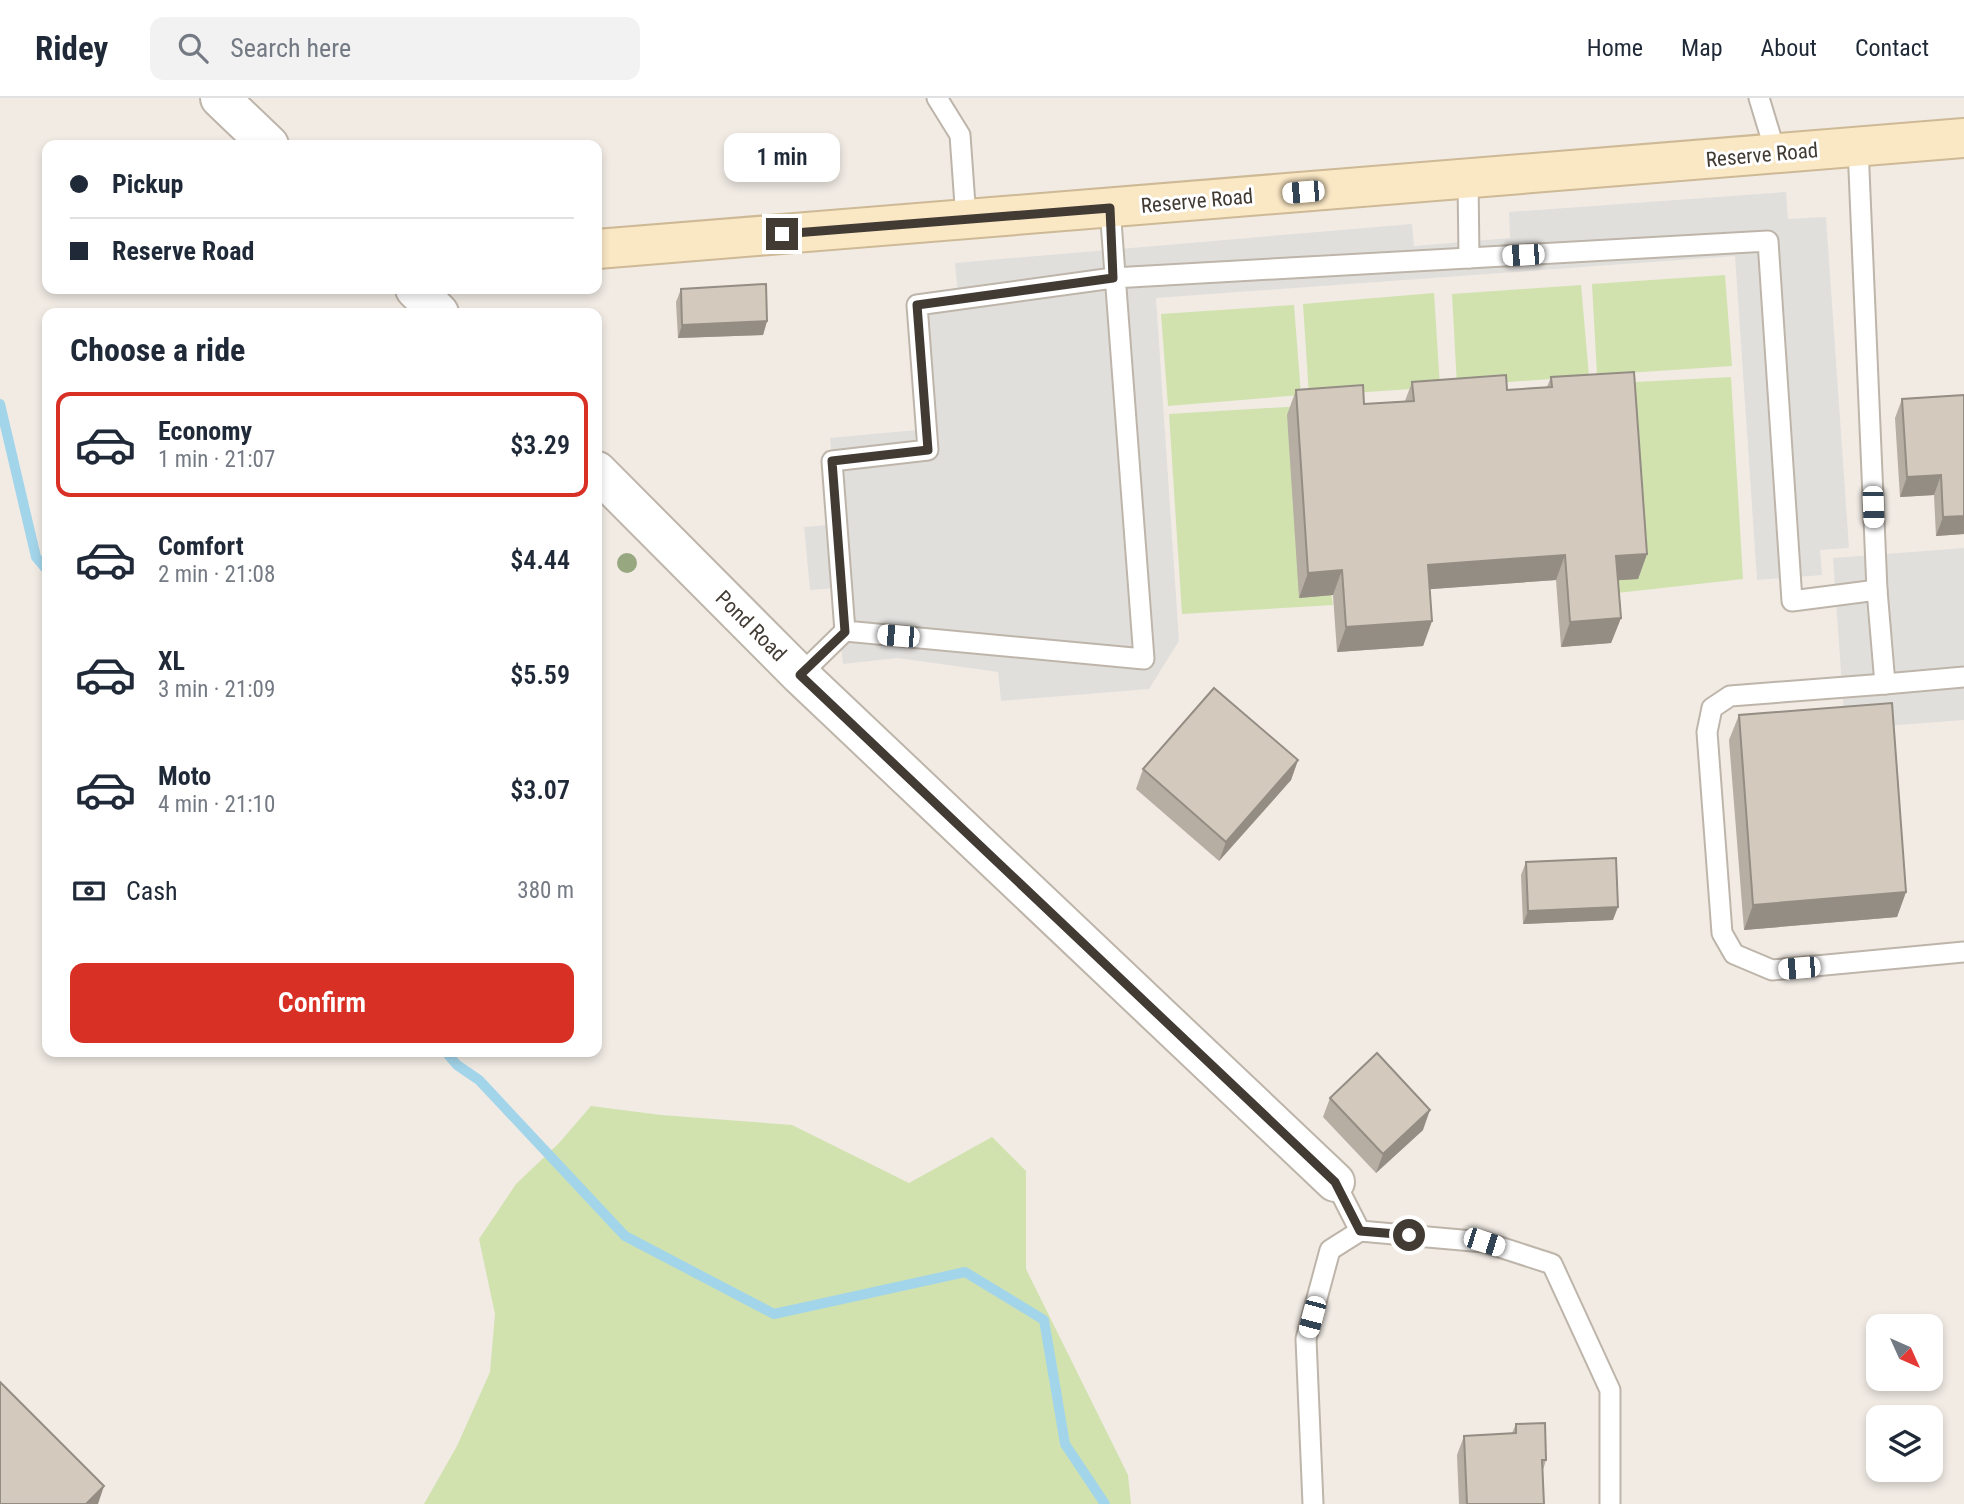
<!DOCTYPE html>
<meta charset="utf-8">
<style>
:root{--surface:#fff;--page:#f2f2f3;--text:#1f2937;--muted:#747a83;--line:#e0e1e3;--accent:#d93025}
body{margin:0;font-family:"Roboto Condensed",sans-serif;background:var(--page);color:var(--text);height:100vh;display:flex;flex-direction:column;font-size:26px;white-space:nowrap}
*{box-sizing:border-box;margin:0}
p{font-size:23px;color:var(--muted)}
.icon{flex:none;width:38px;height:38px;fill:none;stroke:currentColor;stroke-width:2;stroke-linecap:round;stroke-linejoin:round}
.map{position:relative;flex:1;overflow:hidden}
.side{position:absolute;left:42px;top:210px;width:560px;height:749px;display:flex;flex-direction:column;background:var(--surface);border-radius:14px;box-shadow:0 4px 10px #0003}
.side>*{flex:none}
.hud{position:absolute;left:42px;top:42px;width:560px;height:154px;border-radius:14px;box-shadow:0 4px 10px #0003;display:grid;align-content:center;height:154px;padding:0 28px;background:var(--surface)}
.needle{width:46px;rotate:135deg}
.fabs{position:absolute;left:1866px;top:1216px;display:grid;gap:14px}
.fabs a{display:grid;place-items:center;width:77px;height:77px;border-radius:14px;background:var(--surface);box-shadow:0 4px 10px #0003;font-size:35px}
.end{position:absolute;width:32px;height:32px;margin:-16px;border:9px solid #423b34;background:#fff;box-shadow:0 0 0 4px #fff}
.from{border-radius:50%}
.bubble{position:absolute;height:49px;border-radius:14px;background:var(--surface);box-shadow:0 4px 10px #0003;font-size:23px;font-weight:600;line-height:49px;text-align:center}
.car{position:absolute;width:21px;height:42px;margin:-21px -10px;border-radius:9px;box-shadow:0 0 5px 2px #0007;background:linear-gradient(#fff 24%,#345 0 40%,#fff 0 76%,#345 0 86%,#fff 0)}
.hud b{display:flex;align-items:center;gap:24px;height:66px;font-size:26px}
.hud b+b{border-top:2px solid var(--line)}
.hud i{width:18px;height:18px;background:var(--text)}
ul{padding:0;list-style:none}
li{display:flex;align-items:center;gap:21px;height:105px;margin:0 14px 10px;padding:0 14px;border:4px solid transparent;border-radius:14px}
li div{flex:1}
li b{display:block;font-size:26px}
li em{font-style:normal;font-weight:600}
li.active{border-color:var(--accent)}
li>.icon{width:63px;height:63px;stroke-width:1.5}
h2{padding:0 28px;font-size:32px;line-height:84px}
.pay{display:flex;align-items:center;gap:18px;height:77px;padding:0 28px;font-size:26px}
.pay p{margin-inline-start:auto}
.cta{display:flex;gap:14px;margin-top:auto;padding:14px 28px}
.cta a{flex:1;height:80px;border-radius:14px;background:var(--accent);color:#fff;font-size:28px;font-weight:600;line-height:80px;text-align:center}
header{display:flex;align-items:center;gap:42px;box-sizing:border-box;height:98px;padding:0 35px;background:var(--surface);border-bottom:2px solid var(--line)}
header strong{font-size:33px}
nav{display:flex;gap:38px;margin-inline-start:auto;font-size:24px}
.search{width:490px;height:63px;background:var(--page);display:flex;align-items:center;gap:18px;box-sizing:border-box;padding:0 24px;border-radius:14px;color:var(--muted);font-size:26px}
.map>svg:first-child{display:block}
.green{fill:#d1e2af}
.parking{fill:#e1dfdc}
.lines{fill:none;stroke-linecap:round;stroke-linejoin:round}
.stream{stroke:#a3d5ea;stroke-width:10}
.lane-casing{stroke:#beb5aa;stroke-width:23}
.street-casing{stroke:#beb5aa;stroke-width:42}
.secondary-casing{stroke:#ceb996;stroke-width:42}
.lane{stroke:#fff;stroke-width:19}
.street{stroke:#fff;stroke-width:38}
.secondary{stroke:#fae7c4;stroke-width:38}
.tree{fill:#97a77f}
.wall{fill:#b6ada3}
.shaded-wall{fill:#948d84}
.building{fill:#d4c9bd;stroke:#948d84;stroke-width:2}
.route{stroke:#423b34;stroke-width:9}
.labels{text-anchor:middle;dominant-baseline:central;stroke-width:6;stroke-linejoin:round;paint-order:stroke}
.street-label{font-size:21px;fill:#423b34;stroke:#fff}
</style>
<header>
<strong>Ridey</strong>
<div class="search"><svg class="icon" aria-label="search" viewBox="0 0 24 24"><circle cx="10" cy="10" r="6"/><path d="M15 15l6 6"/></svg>Search here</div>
<nav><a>Home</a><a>Map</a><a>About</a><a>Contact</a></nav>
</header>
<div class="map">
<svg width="1964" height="1406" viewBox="0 0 1964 1406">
<rect width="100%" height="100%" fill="#f1ebe4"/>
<g class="green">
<path d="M1725,177L1732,268L1597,277L1592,186Z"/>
<path d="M1581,187L1589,278L1457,288L1452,196Z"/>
<path d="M1434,195L1440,289L1309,298L1303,206Z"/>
<path d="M1294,207L1301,297L1168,308L1161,216Z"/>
<path d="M1731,279L1743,481L1608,496L1598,286Z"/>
<path d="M1303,308L1333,507L1182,516L1169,316Z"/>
<path d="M591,1008L661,1017L792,1027L909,1085L992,1039L1026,1073V1171L1128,1377L1131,1406H424L457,1348L490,1274L495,1216L479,1141L516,1086L559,1045Z"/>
</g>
<g class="parking">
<path d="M1786,94L1788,121L1826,119L1849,450L1820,452L1822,477L1757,482L1735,158L1156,200L1179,543L1149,591L1001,603L998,574L898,560L843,566L835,490L810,492L804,429L838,426L830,340L927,331L915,201L958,196L955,165L1412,126L1414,148L1510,140L1509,114Z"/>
<path d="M1964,450V622L1845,631L1833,460Z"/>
</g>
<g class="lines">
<g class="stream">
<path d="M0,306L36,459L47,472"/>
<path d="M446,954L457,967L479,982L625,1138L774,1216L965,1174L1044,1222L1065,1346L1105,1406"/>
</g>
<defs>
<g id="lane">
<path d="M937,0L960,37L966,121"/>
<path d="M1759,0L1776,56"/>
<path d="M1468,81L1469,160"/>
<path d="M1110,110L1144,561L845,533L832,363L928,352L917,207L1113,180L1768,143L1792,503L1877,492L1858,49"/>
<path d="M1877,492L1885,586L1964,579"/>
<path d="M800,577L845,533"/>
<path d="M1885,586L1730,598L1712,610L1707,634L1722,835L1734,856L1772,872L1964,854"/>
<path d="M1335,1084L1360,1133L1484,1144L1552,1166L1610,1292V1406"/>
<path d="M1313,1406L1306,1241L1330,1152L1360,1133"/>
</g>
<g id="street">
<path d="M220,0L269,47"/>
<path d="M415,191L439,215"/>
<path d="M597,373L800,577L1335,1084"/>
</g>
<path id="secondary" d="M597,151L1964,40"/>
</defs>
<use href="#lane" class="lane-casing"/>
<use href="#street" class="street-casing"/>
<use href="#secondary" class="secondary-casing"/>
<use href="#lane" class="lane"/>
<use href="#street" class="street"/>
<use href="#secondary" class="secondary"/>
</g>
<circle class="tree" cx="627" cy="465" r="10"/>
<g class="wall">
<path d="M681,191L767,223L763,237L678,240L676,204Z"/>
<path d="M1551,279L1647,456L1638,481L1618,482L1621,520L1611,545L1561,549L1556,482L1430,491L1432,523L1423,548L1337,554L1333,497L1299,500L1287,317L1296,292L1364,306L1405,303L1412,284L1507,292L1547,289Z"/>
<path d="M1964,297V436L1936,438L1934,397L1900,399L1895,320L1902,301Z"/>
<path d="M1739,617L1906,794L1897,819L1744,832L1729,642Z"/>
<path d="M1298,662L1291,682L1219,763L1136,691L1143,671Z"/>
<path d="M1526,764L1613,822L1523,826L1521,777Z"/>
<path d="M1330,1000L1423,1032L1376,1075L1323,1019Z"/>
<path d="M1516,1326L1546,1362L1543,1372L1544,1406H1459L1457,1357L1464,1338L1512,1335Z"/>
</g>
<g class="shaded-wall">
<path d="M767,223L763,237L678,240L682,227Z"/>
<path d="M1941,377L1934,397L1900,399L1907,379Z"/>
<path d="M1964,418V436L1936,438L1943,419Z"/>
<path d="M1647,456L1638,481L1607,483L1616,458Z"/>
<path d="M1565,457L1556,482L1419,492L1428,467Z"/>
<path d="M1342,472L1333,497L1299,500L1308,475Z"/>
<path d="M1621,520L1611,545L1561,549L1570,524Z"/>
<path d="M1432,523L1423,548L1337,554L1346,529Z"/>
<path d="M1298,662L1291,682L1219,763L1226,744Z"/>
<path d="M1906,794L1897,819L1744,832L1753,807Z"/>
<path d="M1618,809L1613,822L1523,826L1528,813Z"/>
<path d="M1430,1012L1423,1032L1376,1075L1383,1056Z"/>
<path d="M104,1388L98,1406H86Z"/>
</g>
<g class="building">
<path d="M766,186L767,223L682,227L681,191Z"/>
<path d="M1634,274L1647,456L1616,458L1621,520L1570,524L1565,457L1428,467L1432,523L1346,529L1342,472L1308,475L1296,292L1363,287L1364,306L1414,303L1412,284L1506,277L1507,292L1552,289L1551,279Z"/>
<path d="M1964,297V418L1943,419L1941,377L1907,379L1902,301Z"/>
<path d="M1214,590L1298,662L1226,744L1143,671Z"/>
<path d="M1892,605L1906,794L1753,807L1739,617Z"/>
<path d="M1616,760L1618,809L1528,813L1526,764Z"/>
<path d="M1377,955L1430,1012L1383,1056L1330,1000Z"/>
<path d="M0,1284L104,1388L86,1406H0Z"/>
<path d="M1545,1325L1546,1362H1542L1544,1406H1467L1464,1338L1516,1335V1326Z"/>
</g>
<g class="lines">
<path class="route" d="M782,136L1110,110L1113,180L917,207L928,352L832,363L845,534L800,577L1335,1084L1360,1133L1409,1137"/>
</g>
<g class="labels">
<g class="street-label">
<text transform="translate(1762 57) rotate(-5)">Reserve Road</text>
<text transform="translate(1197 103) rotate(-5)">Reserve Road</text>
<text transform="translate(751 528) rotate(45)">Pond Road</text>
</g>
</g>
</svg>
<div class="fabs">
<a><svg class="needle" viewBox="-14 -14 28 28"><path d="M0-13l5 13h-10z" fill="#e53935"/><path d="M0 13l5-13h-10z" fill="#747a83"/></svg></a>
<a><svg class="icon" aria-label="layers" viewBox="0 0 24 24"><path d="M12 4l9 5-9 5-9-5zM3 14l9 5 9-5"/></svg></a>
</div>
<i class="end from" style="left:1409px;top:1137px"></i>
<i class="end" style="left:782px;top:136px"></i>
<div class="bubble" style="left:724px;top:35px;width:116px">1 min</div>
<i class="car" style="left:1303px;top:94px;rotate:265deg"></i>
<i class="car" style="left:1523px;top:157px;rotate:267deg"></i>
<i class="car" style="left:1873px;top:409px;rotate:178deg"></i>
<i class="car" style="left:898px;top:538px;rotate:275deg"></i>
<i class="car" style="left:1799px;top:870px;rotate:265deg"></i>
<i class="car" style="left:1484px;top:1144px;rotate:108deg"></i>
<i class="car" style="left:1312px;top:1219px;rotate:195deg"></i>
<div class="hud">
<b><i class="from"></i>Pickup</b>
<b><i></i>Reserve Road</b>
</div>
<section class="side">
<h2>Choose a ride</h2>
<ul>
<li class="active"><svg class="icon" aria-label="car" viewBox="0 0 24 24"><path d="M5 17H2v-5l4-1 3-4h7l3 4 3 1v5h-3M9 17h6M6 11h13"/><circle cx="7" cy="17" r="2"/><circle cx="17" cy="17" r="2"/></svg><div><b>Economy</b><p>1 min · 21:07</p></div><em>$3.29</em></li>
<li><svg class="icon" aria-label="car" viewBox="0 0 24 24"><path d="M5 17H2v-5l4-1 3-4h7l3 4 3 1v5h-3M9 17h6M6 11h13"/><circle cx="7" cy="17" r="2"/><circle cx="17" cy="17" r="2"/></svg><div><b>Comfort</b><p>2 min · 21:08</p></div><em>$4.44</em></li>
<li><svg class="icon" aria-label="car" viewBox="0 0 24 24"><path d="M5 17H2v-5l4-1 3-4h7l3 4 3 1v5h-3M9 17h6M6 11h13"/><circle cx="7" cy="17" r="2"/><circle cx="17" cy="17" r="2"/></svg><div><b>XL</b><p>3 min · 21:09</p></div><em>$5.59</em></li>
<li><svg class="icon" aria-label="car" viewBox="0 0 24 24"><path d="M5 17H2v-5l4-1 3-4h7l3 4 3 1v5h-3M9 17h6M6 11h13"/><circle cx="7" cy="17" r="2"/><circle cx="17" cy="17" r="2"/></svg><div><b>Moto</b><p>4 min · 21:10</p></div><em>$3.07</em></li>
</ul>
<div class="pay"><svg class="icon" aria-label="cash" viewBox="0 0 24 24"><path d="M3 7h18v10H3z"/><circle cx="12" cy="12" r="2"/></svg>Cash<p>380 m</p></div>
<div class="cta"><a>Confirm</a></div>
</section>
</div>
